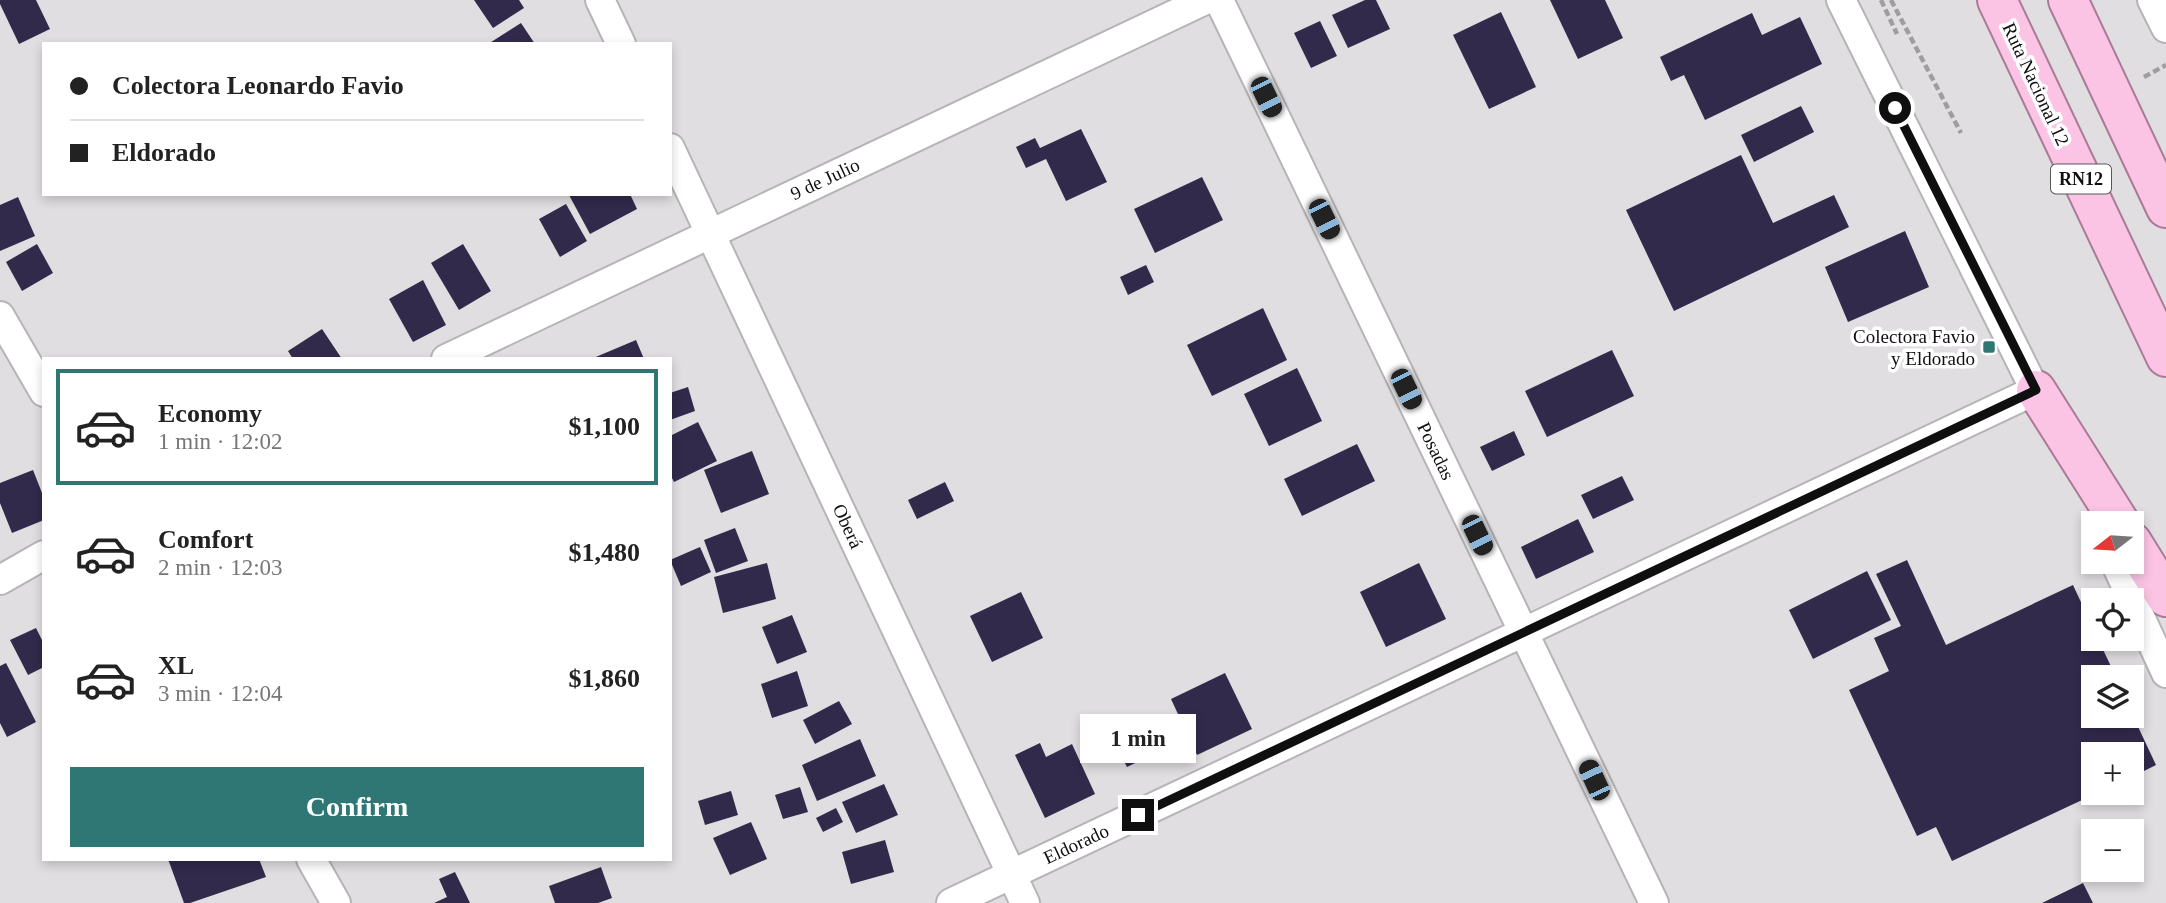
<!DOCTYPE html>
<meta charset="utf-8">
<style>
:root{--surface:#fff;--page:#f6f6f6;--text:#222;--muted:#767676;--line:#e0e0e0;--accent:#2e7774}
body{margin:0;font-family:"Times New Roman",serif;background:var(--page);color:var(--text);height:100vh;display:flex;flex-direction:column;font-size:26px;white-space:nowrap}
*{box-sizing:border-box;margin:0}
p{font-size:23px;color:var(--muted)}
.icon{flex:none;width:38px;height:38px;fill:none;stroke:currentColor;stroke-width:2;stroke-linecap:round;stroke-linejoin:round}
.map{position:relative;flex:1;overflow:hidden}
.drawer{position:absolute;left:42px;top:357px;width:630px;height:504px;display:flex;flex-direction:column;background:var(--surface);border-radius:0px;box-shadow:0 4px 10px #0003}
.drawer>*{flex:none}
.banner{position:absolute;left:42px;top:42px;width:630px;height:154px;border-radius:0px;box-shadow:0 4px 10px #0003;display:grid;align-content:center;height:154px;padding:0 28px;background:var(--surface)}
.needle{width:46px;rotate:253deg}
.tools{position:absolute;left:2081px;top:511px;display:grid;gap:14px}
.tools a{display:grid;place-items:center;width:63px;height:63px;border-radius:0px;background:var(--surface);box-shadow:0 4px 10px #0003;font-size:35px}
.end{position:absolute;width:32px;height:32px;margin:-16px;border:9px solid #0f0f10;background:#fff;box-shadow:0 0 0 4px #fff}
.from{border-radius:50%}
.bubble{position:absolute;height:49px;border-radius:0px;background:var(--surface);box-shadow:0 4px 10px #0003;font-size:23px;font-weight:700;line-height:49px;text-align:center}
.car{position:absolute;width:21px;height:42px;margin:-21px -10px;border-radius:9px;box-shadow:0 0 5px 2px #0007;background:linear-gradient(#222 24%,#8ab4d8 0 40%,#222 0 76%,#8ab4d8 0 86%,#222 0)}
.banner b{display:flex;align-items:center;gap:24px;height:66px;font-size:26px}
.banner b+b{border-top:2px solid var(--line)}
.banner i{width:18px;height:18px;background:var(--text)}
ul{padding:12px 0 0;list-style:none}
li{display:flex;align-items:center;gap:21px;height:116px;margin:0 14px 10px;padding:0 14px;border:4px solid transparent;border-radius:0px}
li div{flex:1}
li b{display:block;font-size:26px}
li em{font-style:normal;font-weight:700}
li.selected{border-color:var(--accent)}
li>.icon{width:63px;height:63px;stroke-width:1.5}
.button{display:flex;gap:14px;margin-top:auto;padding:14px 28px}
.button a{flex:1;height:80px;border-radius:0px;background:var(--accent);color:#fff;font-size:28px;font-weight:700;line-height:80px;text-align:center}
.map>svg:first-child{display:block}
.building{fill:#312a4b}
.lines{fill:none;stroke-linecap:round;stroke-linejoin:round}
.minor-casing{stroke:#b6b4b7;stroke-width:32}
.trunk-casing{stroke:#a97b95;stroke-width:42}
.path{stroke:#9f9da0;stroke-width:4.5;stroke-dasharray:7 3.5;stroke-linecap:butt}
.minor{stroke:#fff;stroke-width:28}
.trunk{stroke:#fcc4e4;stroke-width:38}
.route{stroke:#0f0f10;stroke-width:9}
.poi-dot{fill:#2e7774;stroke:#fff;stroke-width:2.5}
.labels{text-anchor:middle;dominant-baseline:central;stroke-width:7;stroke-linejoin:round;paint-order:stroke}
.shield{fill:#fff;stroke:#575758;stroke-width:2}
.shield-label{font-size:18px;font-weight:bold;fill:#0f0f10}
.street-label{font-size:19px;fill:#0f0f10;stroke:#fff}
.poi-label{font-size:19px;fill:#0f0f10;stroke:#fff;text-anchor:end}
</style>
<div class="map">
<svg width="2166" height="903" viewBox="0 0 2166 903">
<rect width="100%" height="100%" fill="#e1dee2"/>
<g class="building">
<path d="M0,0H36L50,29L19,44L0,4Z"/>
<path d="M474,0H519L524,8L493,28Z"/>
<path d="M1365,0H1376L1390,29L1348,48L1332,15Z"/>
<path d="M1550,0H1605L1623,38L1578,59Z"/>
<path d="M1501,12L1536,87L1489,109L1453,35Z"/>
<path d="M1752,13L1762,35L1800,17L1822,64L1705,120L1684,75L1671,81L1660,57Z"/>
<path d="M1320,21L1337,56L1311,68L1294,33Z"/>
<path d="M521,23L535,44H488Z"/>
<path d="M1801,106L1814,132L1754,162L1741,135Z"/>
<path d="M1081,129L1107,182L1066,201L1046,159L1026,168L1016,147L1035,138L1040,148Z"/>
<path d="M1741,155L1773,223L1834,195L1849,227L1674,311L1626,210Z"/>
<path d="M1202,177L1223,220L1155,253L1134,209Z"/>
<path d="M571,194H630L637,209L590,234L569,195Z"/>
<path d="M18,197L35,236L0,251V205Z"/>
<path d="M566,204L587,241L560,257L539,219Z"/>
<path d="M1905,231L1929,287L1848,322L1825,267Z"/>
<path d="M37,244L53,273L22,291L6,262Z"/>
<path d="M463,244L491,291L459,310L431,263Z"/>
<path d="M1146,265L1154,282L1128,295L1120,277Z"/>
<path d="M423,280L446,325L413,342L389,299Z"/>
<path d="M1263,308L1287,360L1212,396L1187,345Z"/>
<path d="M322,329L342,359H293L288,351Z"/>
<path d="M636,340L644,359H591Z"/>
<path d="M1612,350L1634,396L1547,437L1525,391Z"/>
<path d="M1297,368L1322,421L1269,446L1244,394Z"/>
<path d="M688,387L695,411L670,420V393Z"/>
<path d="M698,422L717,461L674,482L670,474V436Z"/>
<path d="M1514,431L1525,455L1492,471L1480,447Z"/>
<path d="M1357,444L1375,481L1302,516L1284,479Z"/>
<path d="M752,451L769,494L721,513L704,470Z"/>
<path d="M33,470L44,498V520L12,533L0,503V483Z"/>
<path d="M1622,476L1634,500L1593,519L1581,495Z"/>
<path d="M945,482L954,501L917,519L908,500Z"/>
<path d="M1578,519L1594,552L1536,579L1521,547Z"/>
<path d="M735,528L748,561L716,573L704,540Z"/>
<path d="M700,547L711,572L681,586L670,560Z"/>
<path d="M1907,560L1946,645L2073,585L2093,628V639H2098L2116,677H2093V716H2133L2156,765L2132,777V754H2093V793H2097L1952,861L1936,827L1917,836L1849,690L1889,671L1874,638L1901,626L1876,574Z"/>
<path d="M767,563L776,599L723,613L714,577Z"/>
<path d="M1419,563L1446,619L1386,647L1360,592Z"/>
<path d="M1867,571L1891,620L1813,659L1789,610Z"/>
<path d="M1021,592L1043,638L992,662L970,616Z"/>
<path d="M792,615L807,652L777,664L762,627Z"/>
<path d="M36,628L44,644V667L28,675L10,640Z"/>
<path d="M6,663L36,722L7,737L0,723V666Z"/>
<path d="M797,671L808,706L772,718L761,684Z"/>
<path d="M1225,673L1252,729L1197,755L1171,699Z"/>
<path d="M839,701L852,724L815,744L803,720Z"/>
<path d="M1150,725L1162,750L1127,767L1114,742Z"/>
<path d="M860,739L876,776L817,801L802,765Z"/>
<path d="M1040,743L1046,757L1072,744L1095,794L1045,818L1015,755Z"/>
<path d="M884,784L898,815L856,833L842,802Z"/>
<path d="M800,787L808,812L783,819L775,795Z"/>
<path d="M731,791L738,815L705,825L698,801Z"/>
<path d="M836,808L843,822L823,832L816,818Z"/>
<path d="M751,822L767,859L730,875L713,838Z"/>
<path d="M885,840L894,872L851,884L842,852Z"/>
<path d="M168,859H259L266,877L190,903H184Z"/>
<path d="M601,867L612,898L598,903H555L549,886Z"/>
<path d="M455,872L470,903H434L447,897L439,879Z"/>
<path d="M2083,883L2093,903H2042Z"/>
</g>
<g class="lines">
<defs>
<g id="minor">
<path d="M600,0L621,44"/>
<path d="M1219,0L1654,903"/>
<path d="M1841,0L2044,408"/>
<path d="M2152,0L2166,28"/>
<path d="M670,148L1025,903"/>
<path d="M0,316L44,392"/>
<path d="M446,359L1205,0"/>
<path d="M2115,562L2166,673"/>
<path d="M0,580L44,555"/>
<path d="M311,859L336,903"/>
<path d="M951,903L2036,390"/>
</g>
<g id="trunk">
<path d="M1997,0L2166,357"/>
<path d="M2068,0L2166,208"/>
<path d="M2036,390L2120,523"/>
<path d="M2132,542L2166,597"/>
</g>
</defs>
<use href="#minor" class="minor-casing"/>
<use href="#trunk" class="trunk-casing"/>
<g class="path">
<path d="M1881,0L1897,34"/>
<path d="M1891,0L1961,133"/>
<path d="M2144,77L2166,65"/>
</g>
<use href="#minor" class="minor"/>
<use href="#trunk" class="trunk"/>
</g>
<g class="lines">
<path class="route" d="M1138,815L2036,390L1895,108"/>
</g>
<rect class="poi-dot" x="1982" y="340" width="14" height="14" rx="3.5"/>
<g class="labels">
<rect class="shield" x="2051" y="164.5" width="60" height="29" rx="5"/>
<g class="shield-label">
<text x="2081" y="179">RN12</text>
</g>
<g class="street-label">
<text transform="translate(2036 84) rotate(65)">Ruta Nacional 12</text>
<text transform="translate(825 179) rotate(-25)">9 de Julio</text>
<text transform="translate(1436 451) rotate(64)">Posadas</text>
<text transform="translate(848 526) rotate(65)">Oberá</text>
<text transform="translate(1076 844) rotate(-25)">Eldorado</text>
</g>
<g class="poi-label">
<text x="1975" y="336">Colectora Favio<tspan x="1975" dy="22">y Eldorado</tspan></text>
</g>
</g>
</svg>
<div class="tools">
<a><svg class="needle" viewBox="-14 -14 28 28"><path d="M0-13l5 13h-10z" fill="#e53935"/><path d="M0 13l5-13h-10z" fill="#767676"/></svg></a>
<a><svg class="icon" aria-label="locate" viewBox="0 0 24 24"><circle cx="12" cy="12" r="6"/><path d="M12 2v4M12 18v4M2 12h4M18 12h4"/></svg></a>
<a><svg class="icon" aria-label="layers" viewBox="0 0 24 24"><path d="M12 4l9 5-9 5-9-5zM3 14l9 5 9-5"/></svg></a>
<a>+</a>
<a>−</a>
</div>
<i class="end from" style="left:1895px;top:108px"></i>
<i class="end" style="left:1138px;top:815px"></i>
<div class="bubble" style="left:1080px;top:714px;width:116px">1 min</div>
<i class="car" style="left:1266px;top:97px;rotate:154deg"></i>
<i class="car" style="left:1324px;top:219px;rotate:154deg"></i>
<i class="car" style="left:1406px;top:389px;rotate:154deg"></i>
<i class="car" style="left:1477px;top:535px;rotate:154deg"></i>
<i class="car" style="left:1594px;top:780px;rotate:335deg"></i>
<div class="banner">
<b><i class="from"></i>Colectora Leonardo Favio</b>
<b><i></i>Eldorado</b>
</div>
<section class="drawer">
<ul>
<li class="selected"><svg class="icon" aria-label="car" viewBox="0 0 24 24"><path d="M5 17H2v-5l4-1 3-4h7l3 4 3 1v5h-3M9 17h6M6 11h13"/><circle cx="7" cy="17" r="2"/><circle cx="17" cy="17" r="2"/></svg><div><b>Economy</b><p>1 min · 12:02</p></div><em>$1,100</em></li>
<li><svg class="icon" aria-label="car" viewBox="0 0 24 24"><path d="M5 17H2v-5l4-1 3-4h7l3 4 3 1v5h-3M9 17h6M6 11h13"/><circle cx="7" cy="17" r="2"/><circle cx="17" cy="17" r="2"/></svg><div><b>Comfort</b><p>2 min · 12:03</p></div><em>$1,480</em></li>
<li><svg class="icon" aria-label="car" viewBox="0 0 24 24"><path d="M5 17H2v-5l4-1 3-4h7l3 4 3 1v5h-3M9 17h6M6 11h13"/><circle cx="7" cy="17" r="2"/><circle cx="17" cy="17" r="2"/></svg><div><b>XL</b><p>3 min · 12:04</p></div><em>$1,860</em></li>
</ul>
<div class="button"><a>Confirm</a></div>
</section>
</div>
